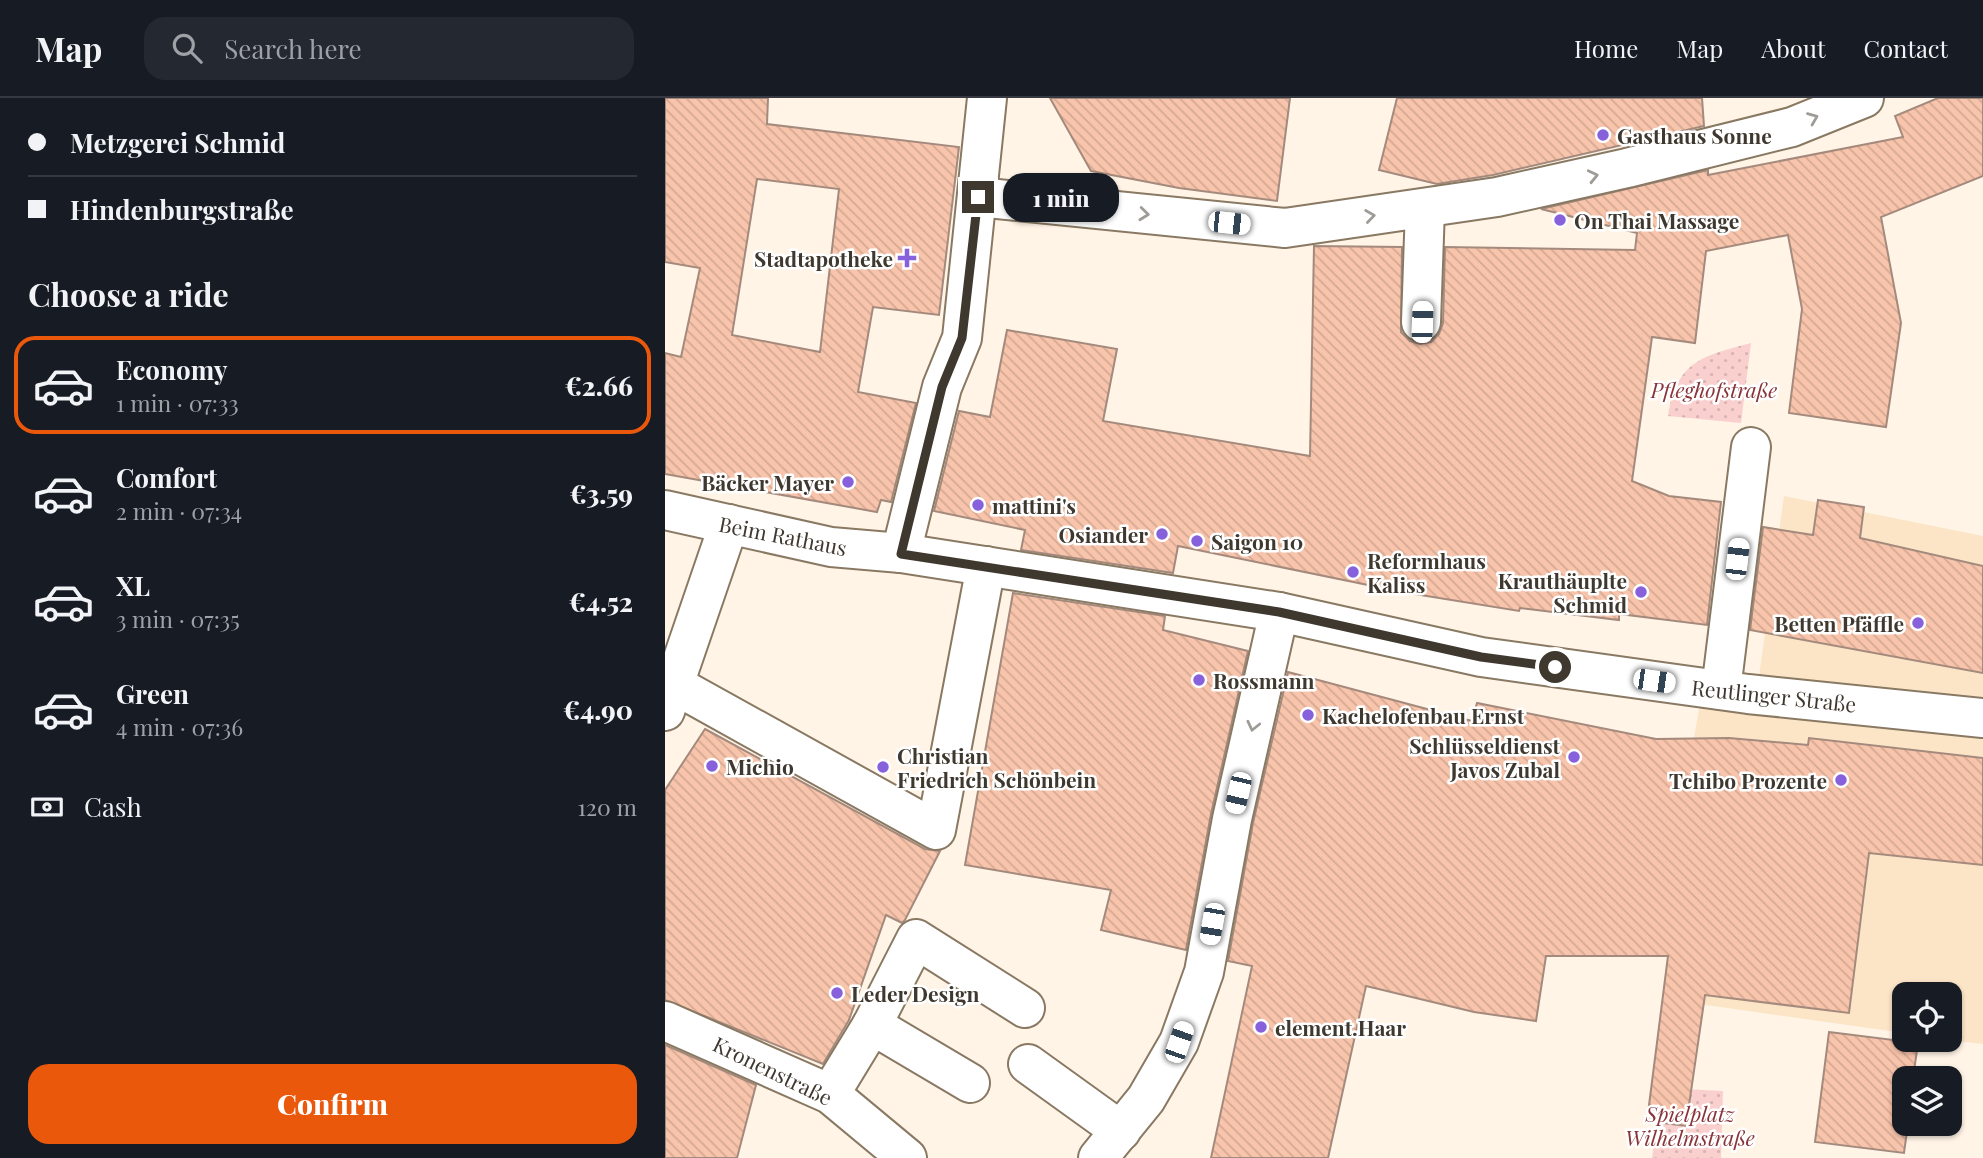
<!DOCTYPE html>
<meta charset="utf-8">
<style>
:root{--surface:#171b24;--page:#242831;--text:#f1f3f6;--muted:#9ea1a6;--line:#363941;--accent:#ea580c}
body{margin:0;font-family:"Playfair Display",serif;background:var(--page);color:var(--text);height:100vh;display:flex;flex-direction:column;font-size:26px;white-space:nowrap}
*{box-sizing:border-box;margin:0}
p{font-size:23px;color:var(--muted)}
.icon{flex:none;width:38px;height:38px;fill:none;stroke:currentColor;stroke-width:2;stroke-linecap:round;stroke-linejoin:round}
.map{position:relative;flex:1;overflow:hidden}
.details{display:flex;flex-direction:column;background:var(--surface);width:665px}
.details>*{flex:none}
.guide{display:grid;align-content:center;height:154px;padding:0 28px;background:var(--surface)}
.tools{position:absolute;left:1227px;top:884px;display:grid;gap:14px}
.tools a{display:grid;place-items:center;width:70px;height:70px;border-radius:14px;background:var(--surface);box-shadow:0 2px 5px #0004;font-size:35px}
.end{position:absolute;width:32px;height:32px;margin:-16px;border:9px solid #3f382f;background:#fff;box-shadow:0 0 0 4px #fff}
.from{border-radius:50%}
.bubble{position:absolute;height:49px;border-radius:21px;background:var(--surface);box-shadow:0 2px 5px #0004;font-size:23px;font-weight:800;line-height:49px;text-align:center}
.car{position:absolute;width:21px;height:42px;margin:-21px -10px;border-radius:9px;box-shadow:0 0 5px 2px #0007;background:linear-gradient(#fff 24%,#345 0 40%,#fff 0 76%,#345 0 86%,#fff 0)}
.guide b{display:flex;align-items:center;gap:24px;height:66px;font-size:26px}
.guide b+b{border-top:2px solid var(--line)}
.guide i{width:18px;height:18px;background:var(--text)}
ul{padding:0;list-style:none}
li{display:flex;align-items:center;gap:21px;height:98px;margin:0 14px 10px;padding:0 14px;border:4px solid transparent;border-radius:21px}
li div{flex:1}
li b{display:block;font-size:26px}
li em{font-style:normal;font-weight:800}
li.on{border-color:var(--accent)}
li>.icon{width:63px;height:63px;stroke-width:1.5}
h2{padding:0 28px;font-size:32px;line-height:84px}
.pay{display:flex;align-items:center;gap:18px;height:77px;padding:0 28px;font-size:26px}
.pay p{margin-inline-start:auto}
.button{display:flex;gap:14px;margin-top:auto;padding:14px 28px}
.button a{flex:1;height:80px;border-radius:21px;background:var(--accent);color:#fff;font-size:28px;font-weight:800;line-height:80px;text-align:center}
header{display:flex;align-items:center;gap:42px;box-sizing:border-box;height:98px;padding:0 35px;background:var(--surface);border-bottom:2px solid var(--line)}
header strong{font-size:33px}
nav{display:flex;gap:38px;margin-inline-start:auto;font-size:24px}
.search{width:490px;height:63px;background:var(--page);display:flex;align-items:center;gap:18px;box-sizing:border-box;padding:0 24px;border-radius:21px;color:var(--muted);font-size:26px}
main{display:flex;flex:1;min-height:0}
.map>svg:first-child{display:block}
.built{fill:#fce5c7}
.park{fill:url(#park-dots)}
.building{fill:url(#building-back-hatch);stroke:#a48a7d;stroke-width:2;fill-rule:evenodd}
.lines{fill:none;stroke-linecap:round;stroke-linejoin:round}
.minor-casing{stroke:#897963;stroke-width:42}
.minor{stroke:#fff;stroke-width:38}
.oneway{stroke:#9f9c97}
.route{stroke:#3f382f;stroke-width:9}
.poi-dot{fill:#8761db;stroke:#fff;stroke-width:2.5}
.labels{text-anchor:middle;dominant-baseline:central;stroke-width:5;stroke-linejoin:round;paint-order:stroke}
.poi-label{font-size:21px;font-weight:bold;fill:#3f382f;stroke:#fff;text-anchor:start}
.park-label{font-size:21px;font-style:italic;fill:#893439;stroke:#fff}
.street-label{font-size:21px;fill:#3f382f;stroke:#fff}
</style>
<header>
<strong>Map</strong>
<div class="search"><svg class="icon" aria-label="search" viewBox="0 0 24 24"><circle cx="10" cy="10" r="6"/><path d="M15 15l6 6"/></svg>Search here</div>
<nav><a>Home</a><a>Map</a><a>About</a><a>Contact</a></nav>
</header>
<main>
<section class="details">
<div class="guide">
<b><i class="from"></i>Metzgerei Schmid</b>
<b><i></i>Hindenburgstraße</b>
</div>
<h2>Choose a ride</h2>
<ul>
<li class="on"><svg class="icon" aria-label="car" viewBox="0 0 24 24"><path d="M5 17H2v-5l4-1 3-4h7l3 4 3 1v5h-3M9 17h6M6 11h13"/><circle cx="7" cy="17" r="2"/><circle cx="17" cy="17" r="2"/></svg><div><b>Economy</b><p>1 min · 07:33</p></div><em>€2.66</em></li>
<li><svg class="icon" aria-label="car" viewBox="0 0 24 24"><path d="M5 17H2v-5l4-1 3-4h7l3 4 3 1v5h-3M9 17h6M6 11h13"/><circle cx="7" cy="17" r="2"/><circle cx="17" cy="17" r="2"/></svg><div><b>Comfort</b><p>2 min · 07:34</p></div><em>€3.59</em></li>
<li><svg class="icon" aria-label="car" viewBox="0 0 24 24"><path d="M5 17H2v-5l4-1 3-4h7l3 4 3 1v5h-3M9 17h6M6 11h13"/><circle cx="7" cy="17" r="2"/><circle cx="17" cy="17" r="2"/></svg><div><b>XL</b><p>3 min · 07:35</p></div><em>€4.52</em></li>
<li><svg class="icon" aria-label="car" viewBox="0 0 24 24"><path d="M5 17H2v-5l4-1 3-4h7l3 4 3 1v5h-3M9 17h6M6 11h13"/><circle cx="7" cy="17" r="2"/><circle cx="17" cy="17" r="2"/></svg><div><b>Green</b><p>4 min · 07:36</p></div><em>€4.90</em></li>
</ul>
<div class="pay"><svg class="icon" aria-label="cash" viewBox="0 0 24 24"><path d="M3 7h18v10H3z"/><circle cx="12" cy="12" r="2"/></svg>Cash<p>120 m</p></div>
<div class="button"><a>Confirm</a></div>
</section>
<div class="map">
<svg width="1318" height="1060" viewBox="0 0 1318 1060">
<defs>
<pattern id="park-dots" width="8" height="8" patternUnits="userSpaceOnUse" patternTransform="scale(1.75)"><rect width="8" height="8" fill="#fad0cf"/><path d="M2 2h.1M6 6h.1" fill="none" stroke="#d7b3b2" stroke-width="1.8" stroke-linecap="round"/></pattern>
<pattern id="building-back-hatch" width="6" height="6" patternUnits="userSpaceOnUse" patternTransform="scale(1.75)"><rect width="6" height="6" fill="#f8c4ab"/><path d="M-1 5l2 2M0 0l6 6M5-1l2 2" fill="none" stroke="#d6a993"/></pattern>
</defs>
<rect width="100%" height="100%" fill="#fff4e6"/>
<path class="built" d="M1119,398L1318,438V946L1283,942L1284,896H1239V935L1006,902L1029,640L1037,594L1091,600Z"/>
<g class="park">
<path d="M1086,245L1076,325L1003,318C1012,262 1038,258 1086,245Z"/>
<path d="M997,990L1058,993L1056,1060H987Z"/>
</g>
<g class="building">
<path d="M0,0H103L102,26L294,49L274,217L208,209L193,294L251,305L226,404L216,402L212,414L0,376V255L16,259L35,170L0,164ZM92,81L174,91L155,254L67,237Z"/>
<path d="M385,0H625L612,103L514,90L426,73Z"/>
<path d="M732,0H1037L1039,28L828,77L772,86L714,72Z"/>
<path d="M1273,0H1318V78L1216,119L1236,225L1221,329L1124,315L1137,211L1123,137L1041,153L1030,245L987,239L967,383L1004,398L1056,404L1042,527L954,516V522L855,510L854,513L737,494L513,448L508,475L356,452L360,432L269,413L294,313L325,319L342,232L452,251L438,323L645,358L649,148L737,149L736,234L745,243L755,246L766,244L774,236L778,225L780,149L970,152L972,135L876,111L1043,72V77L1238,39L1230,18Z"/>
<path d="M1153,402L1199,409L1195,440L1318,468V575L1085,532L1098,429L1148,437Z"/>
<path d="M348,495L500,518L498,532L583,553L546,716L521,852L436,832L446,792L300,767Z"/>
<path d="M623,574L807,623L812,605L991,641L1064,640L1143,647L1144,640L1318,660V767L1204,755L1184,915L1040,897L1021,1028L982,1023L1003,858H881L871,923L809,914L701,888L663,1060H546L587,868L563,863L588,725Z"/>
<path d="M40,631L260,751L275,753L240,822L237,825L221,817L184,922L158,966L0,902V692Z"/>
<path d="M1164,934L1253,945L1248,980H1239V1026H1243L1239,1055L1150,1044Z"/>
<path d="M0,947L91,987L72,1060H0Z"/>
</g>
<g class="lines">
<defs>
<g id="minor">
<path d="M313,99L620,130L832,99L962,70L1127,29L1199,0"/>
<path d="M756,224L760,110"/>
<path d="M0,412L166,449L236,455L614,514L816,559L1083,596L1318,620"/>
<path d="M236,455L277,289L297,240L322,0"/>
<path d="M10,587L271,732L321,468"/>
<path d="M1056,592L1086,349"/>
<path d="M0,613L64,426"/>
<path d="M0,923L165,996L242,1060"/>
<path d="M207,927L305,985"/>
<path d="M363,966L456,1033"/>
<path d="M165,996L207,927L251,841L360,910"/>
<path d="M433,1060L481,1001L514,944L539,874L567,721L614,514"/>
</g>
</defs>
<use href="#minor" class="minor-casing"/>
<use href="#minor" class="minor"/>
</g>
<defs><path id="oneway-chevron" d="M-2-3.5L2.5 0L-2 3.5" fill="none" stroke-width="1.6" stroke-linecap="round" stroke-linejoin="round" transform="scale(1.75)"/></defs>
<g class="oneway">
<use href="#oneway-chevron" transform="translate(1148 20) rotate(-22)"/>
<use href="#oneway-chevron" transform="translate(928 78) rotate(-13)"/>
<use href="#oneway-chevron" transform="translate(479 116) rotate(6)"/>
<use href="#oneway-chevron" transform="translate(705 118) rotate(-8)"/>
<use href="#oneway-chevron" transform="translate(588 628) rotate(103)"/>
</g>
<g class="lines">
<path class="route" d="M313,99L297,240L277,289L236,456L614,514L816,559L890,569"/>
</g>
<g class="poi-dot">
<circle cx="938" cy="37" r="7"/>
<circle cx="895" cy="122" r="7"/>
<path d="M238.5 149.5h7v7h7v7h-7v7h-7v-7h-7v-7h7z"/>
<circle cx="183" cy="384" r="7"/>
<circle cx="313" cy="407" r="7"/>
<circle cx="497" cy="436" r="7"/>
<circle cx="532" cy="443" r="7"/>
<circle cx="688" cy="474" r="7"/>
<circle cx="976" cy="494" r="7"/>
<circle cx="1253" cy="525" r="7"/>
<circle cx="534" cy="582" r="7"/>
<circle cx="643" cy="617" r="7"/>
<circle cx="909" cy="659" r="7"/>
<circle cx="47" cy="668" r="7"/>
<circle cx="218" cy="669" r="7"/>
<circle cx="1176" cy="682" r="7"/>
<circle cx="172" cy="895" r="7"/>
<circle cx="596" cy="929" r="7"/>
</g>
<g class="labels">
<g class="poi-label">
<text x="952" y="37">Gasthaus Sonne</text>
<text x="909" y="122">On Thai Massage</text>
<text x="228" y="160" text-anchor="end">Stadtapotheke</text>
<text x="169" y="384" text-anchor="end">Bäcker Mayer</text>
<text x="327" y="407">mattini's</text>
<text x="483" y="436" text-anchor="end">Osiander</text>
<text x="546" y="443">Saigon 10</text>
<text x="702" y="462">Reformhaus<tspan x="702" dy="24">Kaliss</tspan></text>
<text x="962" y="482" text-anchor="end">Krauthäuplte<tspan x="962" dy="24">Schmid</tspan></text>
<text x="1239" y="525" text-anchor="end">Betten Pfäffle</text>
<text x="548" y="582">Rossmann</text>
<text x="657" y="617">Kachelofenbau Ernst</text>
<text x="895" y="647" text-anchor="end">Schlüsseldienst<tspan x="895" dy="24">Javos Zubal</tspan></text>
<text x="232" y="657">Christian<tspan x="232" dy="24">Friedrich Schönbein</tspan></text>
<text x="61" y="668">Michio</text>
<text x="1162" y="682" text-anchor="end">Tchibo Prozente</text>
<text x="186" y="895">Leder Design</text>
<text x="610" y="929">element.Haar</text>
</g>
<g class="park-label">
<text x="1049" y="291">Pfleghofstraße</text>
<text x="1025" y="1015">Spielplatz<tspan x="1025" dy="24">Wilhelmstraße</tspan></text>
</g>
<g class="street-label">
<text transform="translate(118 437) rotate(11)">Beim Rathaus</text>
<text transform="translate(1109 597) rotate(6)">Reutlinger Straße</text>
<text transform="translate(108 972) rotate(26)">Kronenstraße</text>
</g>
</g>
</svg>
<div class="tools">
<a><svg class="icon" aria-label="locate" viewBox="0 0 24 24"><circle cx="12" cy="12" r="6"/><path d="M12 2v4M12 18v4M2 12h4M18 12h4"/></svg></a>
<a><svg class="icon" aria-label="layers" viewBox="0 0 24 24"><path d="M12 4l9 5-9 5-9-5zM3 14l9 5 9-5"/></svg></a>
</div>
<i class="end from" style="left:890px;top:569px"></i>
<i class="end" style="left:313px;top:99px"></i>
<div class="bubble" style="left:338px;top:75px;width:116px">1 min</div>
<i class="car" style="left:564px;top:125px;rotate:96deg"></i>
<i class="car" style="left:757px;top:224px;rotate:2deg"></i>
<i class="car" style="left:1072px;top:461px;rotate:7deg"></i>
<i class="car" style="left:989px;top:583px;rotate:98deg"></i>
<i class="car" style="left:573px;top:695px;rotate:193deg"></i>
<i class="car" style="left:547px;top:826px;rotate:190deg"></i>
<i class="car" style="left:514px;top:944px;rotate:19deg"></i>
</div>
</main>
